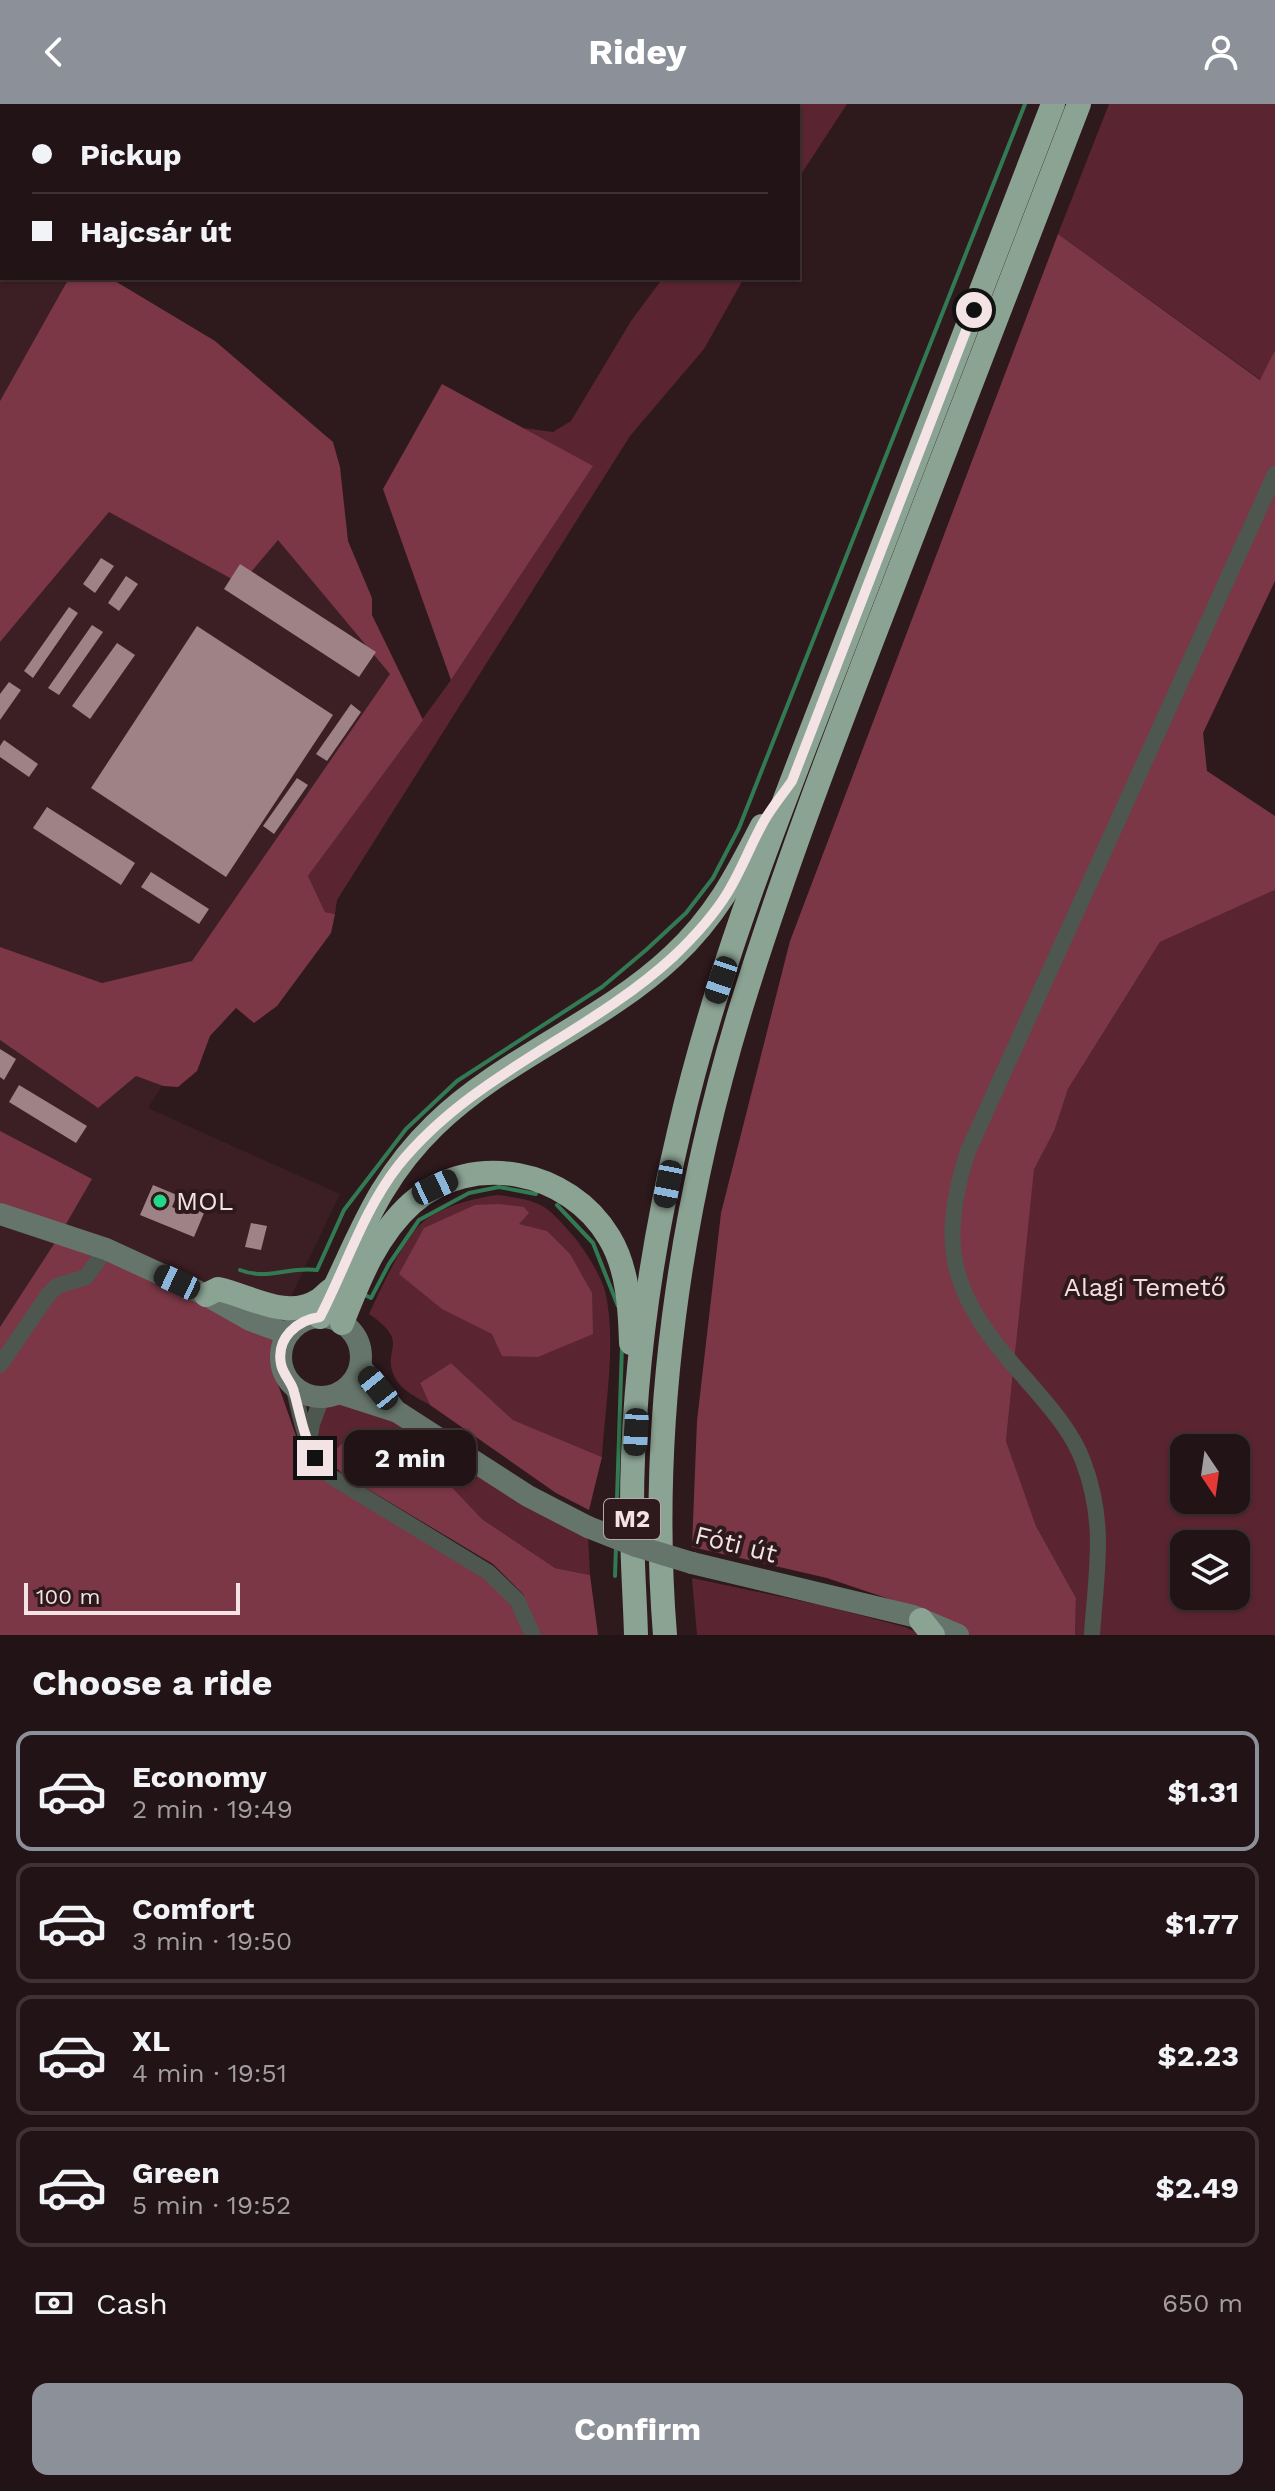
<!DOCTYPE html>
<meta charset="utf-8">
<style>
:root{--surface:#221316;--page:#2a1c1f;--text:#f1f3f6;--muted:#a29ea1;--line:#3f3235;--accent:#8c9099}
body{margin:0;font-family:"Work Sans",sans-serif;background:var(--page);color:var(--text);height:100vh;display:flex;flex-direction:column;font-size:30px;white-space:nowrap}
*{box-sizing:border-box;margin:0}
p{font-size:26px;color:var(--muted)}
.icon{flex:none;width:44px;height:44px;fill:none;stroke:currentColor;stroke-width:2;stroke-linecap:round;stroke-linejoin:round}
.map{position:relative;height:1531px;overflow:hidden}
.panel{display:flex;flex-direction:column;background:var(--surface);flex:1}
.panel>*{flex:none}
.banner{position:absolute;left:0px;top:0px;width:800px;height:176px;box-shadow:0 2px 6px #0004,0 0 0 2px var(--line);display:grid;align-content:center;height:176px;padding:0 32px;background:var(--surface)}
.needle{width:52px;rotate:167deg}
.tools{position:absolute;left:1170px;top:1330px;display:grid;gap:16px}
.tools a{display:grid;place-items:center;width:80px;height:80px;border-radius:16px;background:var(--surface);box-shadow:0 2px 6px #0004,0 0 0 2px var(--line);font-size:40px}
.scale{position:absolute;left:24px;bottom:20px;width:216px;box-sizing:border-box;padding-left:8px;border:4px solid #f3e3e5;border-top:0;font-size:22px;line-height:28px;white-space:nowrap;color:#f3e3e5;-webkit-text-stroke:6px #2e191d;paint-order:stroke}
.end{position:absolute;width:36px;height:36px;margin:-18px;border:10px solid #f3e3e5;background:#111;box-shadow:0 0 0 4px #111}
.from{border-radius:50%}
.bubble{position:absolute;height:56px;border-radius:16px;background:var(--surface);box-shadow:0 2px 6px #0004,0 0 0 2px var(--line);font-size:26px;font-weight:700;line-height:56px;text-align:center}
.car{position:absolute;width:24px;height:48px;margin:-24px -12px;border-radius:10px;box-shadow:0 0 6px 2px #0007;background:linear-gradient(#222 24%,#8ab4d8 0 40%,#222 0 76%,#8ab4d8 0 86%,#222 0)}
.banner b{display:flex;align-items:center;gap:28px;height:76px;font-size:30px}
.banner b+b{border-top:2px solid var(--line)}
.banner i{width:20px;height:20px;background:var(--text)}
ul{padding:0;list-style:none}
li{display:flex;align-items:center;gap:24px;height:120px;margin:0 16px 12px;padding:0 16px;border:4px solid var(--line);border-radius:16px}
li div{flex:1}
li b{display:block;font-size:30px}
li em{font-style:normal;font-weight:700}
li.on{border-color:var(--accent)}
li>.icon{width:72px;height:72px;stroke-width:1.5}
h2{padding:0 32px;font-size:36px;line-height:96px}
.pay{display:flex;align-items:center;gap:20px;height:88px;padding:0 32px;font-size:30px}
.pay p{margin-inline-start:auto}
.action{display:flex;gap:16px;margin-top:auto;padding:16px 32px}
.action a{flex:1;height:92px;border-radius:16px;background:var(--accent);color:#fff;font-size:32px;font-weight:700;line-height:92px;text-align:center}
header{display:flex;justify-content:space-between;align-items:center;height:104px;padding:0 32px;background:var(--accent);color:#fff;font-size:36px;font-weight:700}
.map>svg:first-child{display:block}
.built{fill:#3c1f24}
.green{fill:#5a2531;fill-rule:evenodd}
.forest{fill:#7b3746}
.lines{fill:none;stroke-linecap:round;stroke-linejoin:round}
.stream{stroke:#327a53;stroke-width:4}
.building{fill:#9e8286}
.street{stroke:#4d5750;stroke-width:16}
.secondary{stroke:#66756b;stroke-width:22}
.highway{stroke:#8ba393;stroke-width:24}
.secondary-bridge{stroke:#66756b;stroke-width:22}
.route{stroke:#f3e3e5;stroke-width:10}
.poi-dot{fill:#23d886;stroke:#2e191d;stroke-width:3}
.labels{text-anchor:middle;dominant-baseline:central;stroke-width:8;stroke-linejoin:round;paint-order:stroke}
.shield{fill:#2e191d;stroke:#b8a6a9;stroke-width:2}
.shield-label{font-size:24px;font-weight:bold;fill:#f3e3e5}
.poi-label{font-size:26px;fill:#f3e3e5;stroke:#2e191d;text-anchor:start}
.park-label{font-size:26px;fill:#f5dee1;stroke:#2e191d}
.street-label{font-size:26px;fill:#f3e3e5;stroke:#2e191d}
</style>
<header><svg class="icon" aria-label="back" viewBox="0 0 24 24"><path d="M15 5l-7 7 7 7"/></svg>Ridey<svg class="icon" aria-label="person" viewBox="0 0 24 24"><circle cx="12" cy="8" r="4"/><path d="M4 21q1-7 8-7t8 7"/></svg></header>
<div class="map">
<svg width="1275" height="1531" viewBox="0 0 1275 1531">
<rect width="100%" height="100%" fill="#2e191d"/>
<g class="built">
<path d="M0,145L2,174H69L0,297Z"/>
<path d="M109,408L241,480L278,435L390,570L192,857L102,879L0,843V538Z"/>
<path d="M0,936L98,1004L136,972L162,982L148,1004L340,1090L272,1232L0,1223Z"/>
</g>
<g class="green">
<path d="M786,0H847L798,75V2H784Z"/>
<path d="M1109,0H1275V246L1261,276L1058,130Z"/>
<path d="M663,174H744L704,245L630,332L337,796L335,810L325,808L308,772L451,576L592,363L523,324L553,328L571,317L631,217Z"/>
<path d="M1275,786V1531H1075L1076,1494L1036,1422L1006,1337L1016,1239L990,1053L1061,1005L1068,985L1160,838ZM1184,1344H1236V1396H1184ZM1184,1440H1236V1492H1184Z"/>
<path d="M498,1091C543,1097 546,1100 575,1134C586,1148 600,1170 605,1187C617,1237 605,1302 602,1353L513,1316L451,1259L420,1279L430,1301C418,1294 402,1287 395,1274C380,1244 413,1240 369,1210C380,1187 404,1133 423,1118C443,1102 474,1094 498,1091Z"/>
<path d="M332,1296L371,1302L588,1432L590,1471L555,1464L482,1415L430,1360L400,1359L334,1347L329,1358C314,1339 313,1313 332,1296Z"/>
<path d="M692,1474L825,1502L905,1523L923,1531H697Z"/>
</g>
<g class="forest">
<path d="M1058,130L1260,276L1275,246V477L1203,629L1207,667L1275,712V786L1160,838L1068,985L1054,1027L1034,1065L1006,1337L1036,1422L1076,1494L1075,1531H970L910,1502L827,1474L692,1443L697,1317L721,1109L790,837Z"/>
<path d="M69,174H110L215,237L333,338L340,363L348,437L372,494V511L423,616L308,772L325,808L335,810L331,829L277,902L254,919L236,904L210,932L197,967L178,983L163,982L136,972L98,1004L0,936V843L102,879L192,857L390,570L278,436L241,480L109,408L0,538V297Z"/>
<path d="M442,280L593,362L451,576L383,385Z"/>
<path d="M0,1027L92,1075L58,1134L272,1232L282,1243L272,1263L303,1352L311,1365L322,1375L476,1466L504,1489L527,1531H0V1223L58,1134L0,1112Z"/>
<path d="M499,1100L524,1103L529,1109L519,1120L547,1127L570,1150L592,1189L593,1230L538,1253L502,1252L492,1230L442,1205L399,1170L424,1124L475,1101Z"/>
<path d="M451,1259L513,1316L602,1353L589,1406L556,1389L430,1301L420,1279Z"/>
<path d="M359,1325L387,1332L400,1359L430,1360L482,1415L555,1464L590,1471L598,1531H539L523,1490L493,1460L344,1371L329,1358L334,1347Z"/>
</g>
<g class="lines">
<g class="stream">
<path d="M557,1101L593,1139L618,1202"/>
<path d="M240,1166C268,1177 289,1162 317,1166L344,1106L406,1025L457,977L602,883L646,846L686,809L713,774L739,724L1025,0"/>
<path d="M365,1191L371,1194L389,1160L419,1116L469,1089L499,1083L536,1090"/>
<path d="M616,1425L622,1242"/>
<path d="M615,1472L616,1442"/>
</g>
</g>
<g class="building">
<path d="M101,454L114,462L95,489L83,480Z"/>
<path d="M240,460L376,548L359,573L224,485Z"/>
<path d="M126,472L138,480L119,507L108,499Z"/>
<path d="M69,503L78,509L33,574L24,567Z"/>
<path d="M92,521L103,528L59,591L48,584Z"/>
<path d="M197,522L333,611L226,773L91,684Z"/>
<path d="M117,539L135,551L90,615L72,602Z"/>
<path d="M9,578L21,586L0,616V590Z"/>
<path d="M351,600L361,608L327,657L316,650Z"/>
<path d="M4,636L38,660L29,673L0,653V642Z"/>
<path d="M297,674L308,681L274,730L263,722Z"/>
<path d="M47,703L135,759L121,781L33,724Z"/>
<path d="M151,768L209,805L199,820L141,783Z"/>
<path d="M0,945L16,955L4,976L0,973Z"/>
<path d="M19,981L87,1022L76,1039L9,998Z"/>
<path d="M153,1081L177,1091L172,1103L184,1108L187,1102L204,1109L194,1133L140,1111Z"/>
<path d="M251,1119L267,1122L261,1146L245,1143Z"/>
</g>
<g class="lines">
<g class="street">
<path d="M0,1261L48,1191L57,1182L86,1173L106,1145"/>
<path d="M293,1281C301,1313 305,1351 332,1373L488,1468L517,1496L533,1531"/>
<path d="M309,1337L312,1320L322,1293"/>
<path d="M1092,1531C1096,1467 1107,1420 1083,1357C1071,1325 1046,1299 1024,1273C955,1196 935,1149 968,1047L1275,370"/>
</g>
<g class="secondary">
<path d="M0,1110L106,1145L206,1191L250,1216L280,1227L290,1228"/>
<circle cx="321" cy="1253" r="40"/>
<path d="M360,1262L396,1307L528,1392L588,1423"/>
<path d="M339,1289L395,1307"/>
<path d="M692,1459L913,1512L958,1531"/>
</g>
<g class="highway">
<path d="M206,1191L218,1185C251,1192 286,1217 319,1196C324,1193 328,1187 334,1184"/>
<path d="M320,1213C358,1140 373,1081 435,1021C505,953 602,919 673,852C715,813 736,773 762,722"/>
<path d="M342,1219C359,1176 376,1131 412,1099C472,1046 569,1066 609,1133C628,1164 630,1204 631,1239"/>
<path d="M921,1516L933,1531"/>
<path d="M636,1531C635,1494 632,1456 632,1418C631,1288 649,1154 679,1028C716,866 779,710 839,555C910,370 982,185 1053,0"/>
<path d="M665,1531C648,1322 680,1104 741,904C783,768 834,635 885,503C950,335 1014,168 1079,0"/>
</g>
<path class="secondary-bridge" d="M588,1423L636,1442L692,1459"/>
</g>
<g class="lines">
<path class="route" d="M315,1354C304,1333 300,1310 294,1288C292,1278 283,1271 281,1260C276,1234 297,1216 320,1213C346,1163 363,1107 398,1062C474,968 587,932 673,853C693,834 714,811 728,788C742,765 751,740 764,717C772,703 783,690 792,677L974,206"/>
</g>
<circle class="poi-dot" cx="160" cy="1097" r="8"/>
<g class="labels">
<rect class="shield" x="604" y="1395" width="56" height="40" rx="6"/>
<g class="shield-label">
<text x="632" y="1415">M2</text>
</g>
<g class="poi-label">
<text x="176" y="1097">MOL</text>
</g>
<g class="park-label">
<text x="1145" y="1183">Alagi Temető</text>
</g>
<g class="street-label">
<text transform="translate(736 1440) rotate(14)">Fóti út</text>
</g>
</g>
</svg>
<div class="tools">
<a><svg class="needle" viewBox="-14 -14 28 28"><path d="M0-13l5 13h-10z" fill="#e53935"/><path d="M0 13l5-13h-10z" fill="#a29ea1"/></svg></a>
<a><svg class="icon" aria-label="layers" viewBox="0 0 24 24"><path d="M12 4l9 5-9 5-9-5zM3 14l9 5 9-5"/></svg></a>
</div>
<div class="scale">100 m</div>
<i class="end from" style="left:974px;top:206px"></i>
<i class="end" style="left:315px;top:1354px"></i>
<div class="bubble" style="left:344px;top:1326px;width:132px">2 min</div>
<i class="car" style="left:721px;top:876px;rotate:199deg"></i>
<i class="car" style="left:668px;top:1080px;rotate:191deg"></i>
<i class="car" style="left:435px;top:1083px;rotate:65deg"></i>
<i class="car" style="left:177px;top:1178px;rotate:295deg"></i>
<i class="car" style="left:378px;top:1284px;rotate:321deg"></i>
<i class="car" style="left:636px;top:1328px;rotate:183deg"></i>
<div class="banner">
<b><i class="from"></i>Pickup</b>
<b><i></i>Hajcsár út</b>
</div>
</div>
<section class="panel">
<h2>Choose a ride</h2>
<ul>
<li class="on"><svg class="icon" aria-label="car" viewBox="0 0 24 24"><path d="M5 17H2v-5l4-1 3-4h7l3 4 3 1v5h-3M9 17h6M6 11h13"/><circle cx="7" cy="17" r="2"/><circle cx="17" cy="17" r="2"/></svg><div><b>Economy</b><p>2 min · 19:49</p></div><em>$1.31</em></li>
<li><svg class="icon" aria-label="car" viewBox="0 0 24 24"><path d="M5 17H2v-5l4-1 3-4h7l3 4 3 1v5h-3M9 17h6M6 11h13"/><circle cx="7" cy="17" r="2"/><circle cx="17" cy="17" r="2"/></svg><div><b>Comfort</b><p>3 min · 19:50</p></div><em>$1.77</em></li>
<li><svg class="icon" aria-label="car" viewBox="0 0 24 24"><path d="M5 17H2v-5l4-1 3-4h7l3 4 3 1v5h-3M9 17h6M6 11h13"/><circle cx="7" cy="17" r="2"/><circle cx="17" cy="17" r="2"/></svg><div><b>XL</b><p>4 min · 19:51</p></div><em>$2.23</em></li>
<li><svg class="icon" aria-label="car" viewBox="0 0 24 24"><path d="M5 17H2v-5l4-1 3-4h7l3 4 3 1v5h-3M9 17h6M6 11h13"/><circle cx="7" cy="17" r="2"/><circle cx="17" cy="17" r="2"/></svg><div><b>Green</b><p>5 min · 19:52</p></div><em>$2.49</em></li>
</ul>
<div class="pay"><svg class="icon" aria-label="cash" viewBox="0 0 24 24"><path d="M3 7h18v10H3z"/><circle cx="12" cy="12" r="2"/></svg>Cash<p>650 m</p></div>
<div class="action"><a>Confirm</a></div>
</section>
